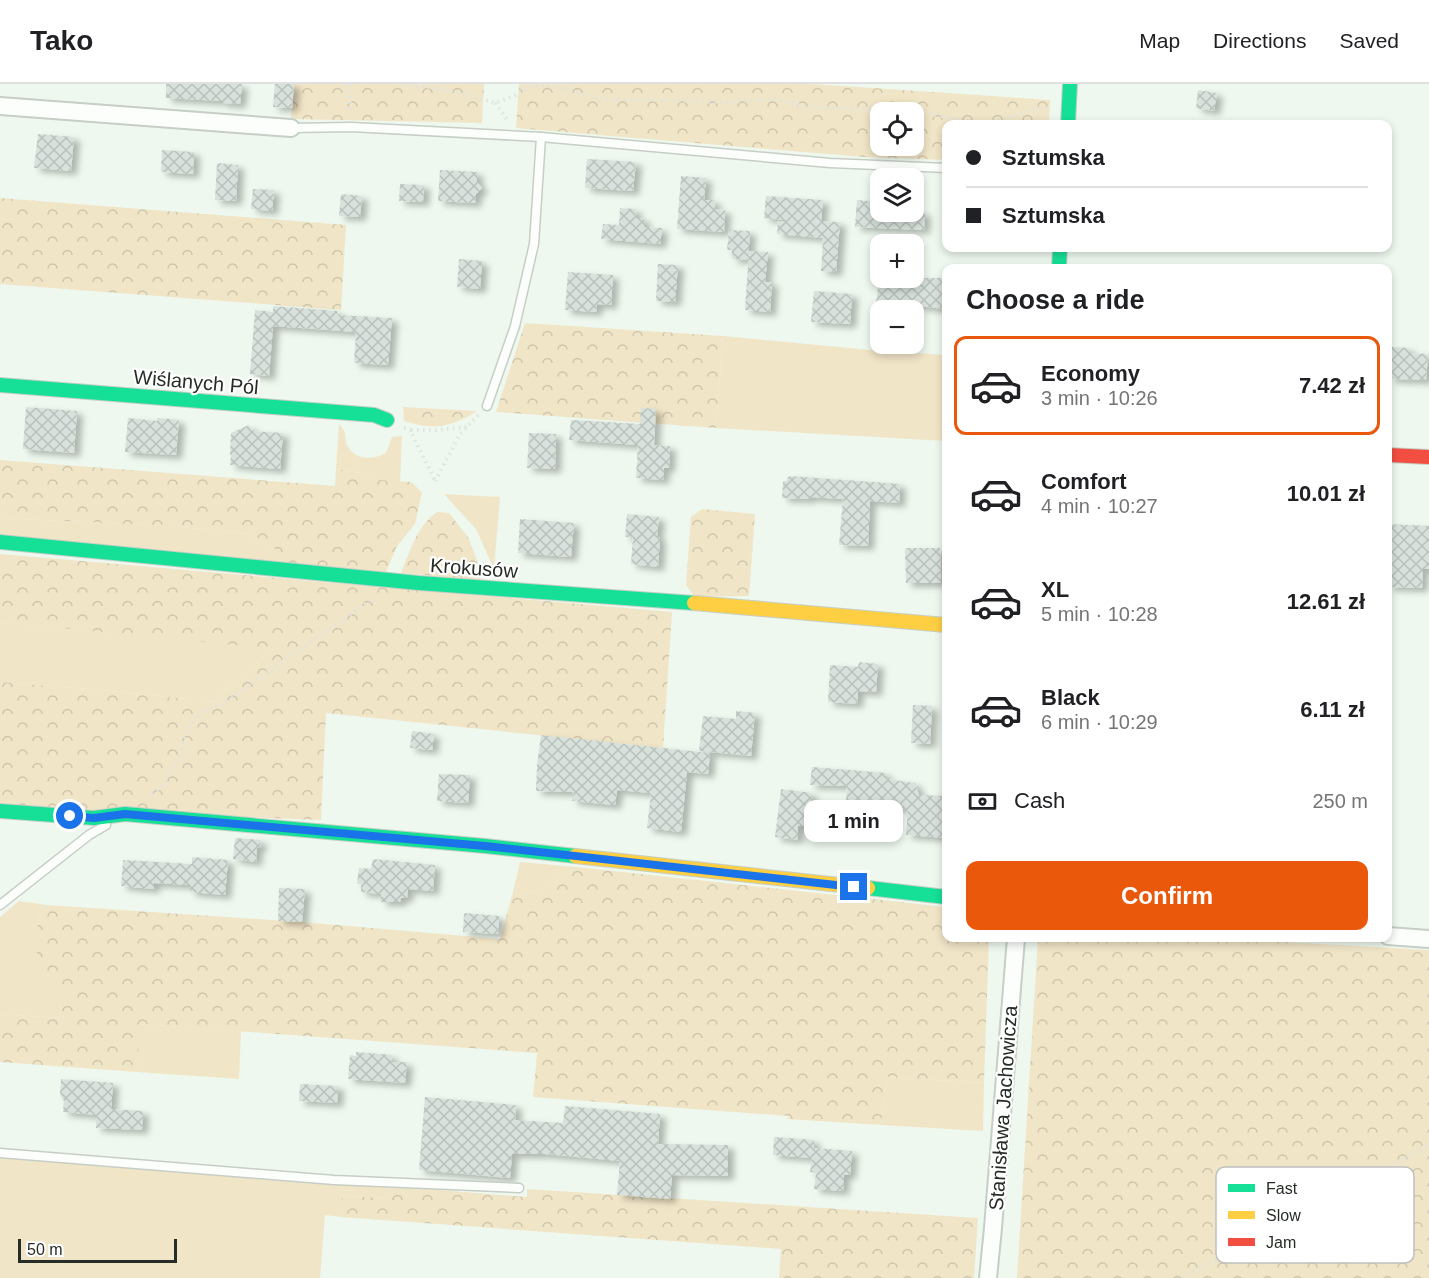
<!DOCTYPE html>
<meta charset="utf-8">
<style>
:root{--surface:#fff;--page:#f6f6f6;--text:#202124;--muted:#757577;--line:#e0e0e0;--accent:#ea580c}
body{margin:0;font-family:Arial,sans-serif;background:var(--page);color:var(--text);height:100vh;display:flex;flex-direction:column;font-size:22px;white-space:nowrap}
*{box-sizing:border-box;margin:0}
p{font-size:20px;color:var(--muted)}
.icon{flex:none;width:33px;height:33px;fill:none;stroke:currentColor;stroke-width:2;stroke-linecap:round;stroke-linejoin:round}
.map{position:relative;flex:1;overflow:hidden}
.drawer{position:absolute;left:942px;top:180px;width:450px;height:678px;display:flex;flex-direction:column;background:var(--surface);border-radius:12px;box-shadow:0 3px 9px #0003}
.drawer>*{flex:none}
.top-card{position:absolute;left:942px;top:36px;width:450px;height:132px;border-radius:12px;box-shadow:0 3px 9px #0003;display:grid;align-content:center;height:132px;padding:0 24px;background:var(--surface)}
.controls{position:absolute;left:870px;top:18px;display:grid;gap:12px}
.controls a{display:grid;place-items:center;width:54px;height:54px;border-radius:12px;background:var(--surface);box-shadow:0 3px 9px #0003;font-size:30px}
.scale{position:absolute;left:18px;bottom:15px;width:159px;box-sizing:border-box;padding-left:6px;border:3px solid #262d26;border-top:0;font-size:16px;line-height:21px;white-space:nowrap;color:#262d26;-webkit-text-stroke:4px #fff;paint-order:stroke}
.end{position:absolute;width:27px;height:27px;margin:-14px;border:8px solid #1a73e8;background:#fff;box-shadow:0 0 0 3px #fff}
.from{border-radius:50%}
.bubble{position:absolute;height:42px;border-radius:12px;background:var(--surface);box-shadow:0 3px 9px #0003;font-size:20px;font-weight:600;line-height:42px;text-align:center}
.top-card b{display:flex;align-items:center;gap:21px;height:57px;font-size:22px}
.top-card b+b{border-top:2px solid var(--line)}
.top-card i{width:15px;height:15px;background:var(--text)}
ul{padding:0;list-style:none}
li{display:flex;align-items:center;gap:18px;height:99px;margin:0 12px 9px;padding:0 12px;border:3px solid transparent;border-radius:12px}
li div{flex:1}
li b{display:block;font-size:22px}
li em{font-style:normal;font-weight:600}
li.active{border-color:var(--accent)}
li>.icon{width:54px;height:54px;stroke-width:1.5}
h2{padding:0 24px;font-size:27px;line-height:72px}
.pay{display:flex;align-items:center;gap:15px;height:66px;padding:0 24px;font-size:22px}
.pay p{margin-inline-start:auto}
.action{display:flex;gap:12px;margin-top:auto;padding:12px 24px}
.action a{flex:1;height:69px;border-radius:12px;background:var(--accent);color:#fff;font-size:24px;font-weight:600;line-height:69px;text-align:center}
header{display:flex;align-items:center;gap:36px;box-sizing:border-box;height:84px;padding:0 30px;background:var(--surface);border-bottom:2px solid var(--line)}
header strong{font-size:28px}
nav{display:flex;gap:33px;margin-inline-start:auto;font-size:21px}
.map>svg:first-child{display:block}
.green{fill:#f1e5c7}
.forest{fill:url(#forest-crowns);fill-rule:evenodd}
.building{fill:url(#building-cross-hatch);filter:url(#shadow)}
.lines{fill:none;stroke-linecap:round;stroke-linejoin:round}
.lane-casing{stroke:#c6cec5;stroke-width:11}
.street-casing{stroke:#c6cec5;stroke-width:20}
.fast-casing{stroke:#c6cec5;stroke-width:16}
.slow-casing{stroke:#c6cec5;stroke-width:16}
.jam-casing{stroke:#c6cec5;stroke-width:16}
.path{stroke:#e0e4e0;stroke-width:4;stroke-dasharray:1.5 4.5;stroke-linecap:butt}
.lane{stroke:#fcfefc;stroke-width:8}
.street{stroke:#fcfefc;stroke-width:16}
.fast{stroke:#16e098;stroke-width:14}
.slow{stroke:#ffcf43;stroke-width:14}
.jam{stroke:#f24e42;stroke-width:14}
.route{stroke:#1a73e8;stroke-width:8}
.labels{text-anchor:middle;dominant-baseline:central;stroke-width:4.5;stroke-linejoin:round;paint-order:stroke}
.street-label{font-size:20px;fill:#262d26;stroke:#fff}
.key{fill:#fff;stroke:#bec0be;stroke-width:1.5}
.key-label{font-size:16px;fill:#262d26}
</style>
<header>
<strong>Tako</strong>
<nav><a>Map</a><a>Directions</a><a>Saved</a></nav>
</header>
<div class="map">
<svg width="1429" height="1194" viewBox="0 0 1429 1194">
<defs>
<pattern id="forest-crowns" width="20" height="18" patternUnits="userSpaceOnUse" patternTransform="scale(1.5)"><rect width="20" height="18" fill="#f1e5c7"/><path d="M2 6a3 3 0 1 1 6 0M12 15a3 3 0 1 1 6 0" fill="none" stroke="#cec5ab"/></pattern>
<pattern id="building-cross-hatch" width="8" height="8" patternUnits="userSpaceOnUse" patternTransform="scale(1.5)"><rect width="8" height="8" fill="#d8e1db"/><path d="M0 0l8 8M0 8l8-8" fill="none" stroke="#b9c1bc"/></pattern>
<filter id="shadow"><feDropShadow dx="6" dy="4" stdDeviation="3" flood-color="#0004"/></filter>
</defs>
<rect width="100%" height="100%" fill="#eef8ee"/>
<g class="green">
<path d="M723,252L870,266L946,271V357L716,344Z"/>
<path d="M339,340C349,351 343,352 347,361C356,377 373,376 386,369L392,353L402,352L400,398L363,395L360,389L336,385Z"/>
<path d="M444,410L500,413L494,485L476,445Z"/>
<path d="M0,434L170,442L251,450L278,466L282,479L0,453Z"/>
<path d="M0,538L274,564L214,618L102,606L0,598Z"/>
<path d="M520,778L576,783C559,796 536,814 513,808Z"/>
<path d="M19,817L47,821L39,831L37,846V872L63,891L60,934L0,930V833Z"/>
<path d="M139,940L241,947L239,995L137,988Z"/>
<path d="M886,993L984,999L983,1047L881,1041Z"/>
<path d="M0,1074L390,1102L391,1114L343,1112L341,1133L325,1131L320,1194H0Z"/>
</g>
<g class="forest">
<path d="M294,0H484L482,39L291,35Z"/>
<path d="M519,0H813L1050,16L1049,40H946V76L864,73L516,44ZM880,28H914V62H880Z"/>
<path d="M0,114L346,141L341,226L0,200Z"/>
<path d="M525,239L723,252L716,344L496,328Z"/>
<path d="M403,323L477,327C450,344 433,346 404,337Z"/>
<path d="M0,376L335,402L336,385L360,389L363,395L411,398L422,408L415,440L397,462L386,488L282,479L277,466L251,450L170,442L0,434Z"/>
<path d="M702,425L755,430L749,512L695,513L686,501L691,433Z"/>
<path d="M437,428L449,429L468,453L479,481L481,496L401,489C410,467 417,442 437,428Z"/>
<path d="M0,470L672,528L663,664L326,629L321,736L88,727L0,719V598L102,606L214,618L273,565L0,538Z"/>
<path d="M576,783L946,823V854H989L984,999L886,993L881,1041L787,1035L789,1032L533,1013L537,969L140,940L137,988L0,978V930L60,934L62,891L49,890L40,880L37,872V846L39,831L47,821L302,838L500,855L513,808C536,814 559,796 576,783Z"/>
<path d="M1038,854H1211L1429,866V1194H1017Z"/>
<path d="M390,1102L527,1113V1105L978,1134L974,1194H779L781,1165L341,1133L342,1112L390,1114Z"/>
</g>
<g class="building">
<path d="M166,0H242L240,20L222,19V17L166,14Z"/>
<path d="M275,0H294L292,24L273,23Z"/>
<path d="M1198,6L1217,9L1214,27L1196,24Z"/>
<path d="M38,50L74,53L71,87L34,84Z"/>
<path d="M162,66L194,68L193,90L161,88Z"/>
<path d="M587,75L636,78L633,107L585,104Z"/>
<path d="M217,79L238,81L236,117L215,116Z"/>
<path d="M440,86L477,88V98L482,104L476,110L475,119L438,117Z"/>
<path d="M681,92L706,94L704,116H715L714,125L725,126L724,148L677,145Z"/>
<path d="M400,100L424,101L423,118L399,117Z"/>
<path d="M253,105L274,106L272,127L251,125Z"/>
<path d="M341,110L362,112L360,133L339,132Z"/>
<path d="M766,112L823,116L821,137L840,138L836,188L821,187L823,154L777,150L778,137H785V136L764,134Z"/>
<path d="M857,116L880,118V128H925L924,146L855,143Z"/>
<path d="M620,124L636,125L635,134H644V143L662,144L660,160L601,155L603,140L619,141Z"/>
<path d="M729,146L750,147L748,176L732,175V166H727Z"/>
<path d="M749,167L768,168L765,198H772L770,228L745,226Z"/>
<path d="M459,175L482,177L480,205L457,203Z"/>
<path d="M658,180L678,181L675,218L656,217Z"/>
<path d="M568,188L613,191L611,221L597,220L596,228L565,226Z"/>
<path d="M879,194H946V225L906,221L876,220Z"/>
<path d="M814,207L852,210L850,240L811,238Z"/>
<path d="M273,222L337,227V231L392,234L388,281L354,279L356,248L273,242L269,292L250,290L255,226L273,228Z"/>
<path d="M1391,263L1409,264V269L1428,270L1426,296L1389,295Z"/>
<path d="M26,323L77,327L74,369L23,365Z"/>
<path d="M641,324L656,325L654,361L670,362L669,384H664L663,396L636,394L638,361L569,356L571,336L640,340Z"/>
<path d="M128,334L157,337L158,334L179,336L176,371L125,368Z"/>
<path d="M249,341L252,347L283,349L280,385L230,381L231,371H230L231,349Z"/>
<path d="M529,349L556,350L555,385L527,384Z"/>
<path d="M789,392L900,400L899,419L870,417L868,462L839,461L843,415L810,413L809,415L782,414L783,397H787V393H789Z"/>
<path d="M627,430L659,433L657,453L660,454L658,483L631,480L633,453H625Z"/>
<path d="M520,435L574,439L571,473L518,469Z"/>
<path d="M1388,440L1429,442V485H1423L1422,504L1388,503Z"/>
<path d="M905,464H940L941,499H906Z"/>
<path d="M859,578L878,580L876,608L858,607L857,620L828,618L830,581L858,583Z"/>
<path d="M913,621L932,622L930,660L911,659Z"/>
<path d="M736,627L755,629L751,672L699,667L703,632L736,635Z"/>
<path d="M412,647L434,650L432,666L410,664Z"/>
<path d="M541,651L710,669L708,690L687,688L681,748L647,744L651,709L617,706L615,721L572,717L573,708L536,707L537,682Z"/>
<path d="M812,683L886,689V695L915,699L919,711L946,712V754L906,751L908,725L846,718L847,702L810,701Z"/>
<path d="M439,690L470,691L468,719L437,717Z"/>
<path d="M781,705L812,709L807,742H798L797,756L775,753Z"/>
<path d="M235,754L261,756L260,764H257L256,778L233,775Z"/>
<path d="M192,773L228,776L225,811L190,808V801L154,799V805L121,802L123,776L192,780Z"/>
<path d="M373,775L435,781L433,807L408,805L407,814H401L400,818H381V810L361,808V800H357L359,784L371,785Z"/>
<path d="M279,804L305,805L302,838L278,837Z"/>
<path d="M464,829L499,832L498,850L463,848Z"/>
<path d="M356,968L392,971L391,978H407L405,999L348,995L350,971L356,972Z"/>
<path d="M61,995L113,999L111,1025L143,1027L142,1046L96,1044V1031L63,1028L64,1017L60,1011Z"/>
<path d="M300,1000L338,1002L337,1019L299,1017Z"/>
<path d="M425,1013L516,1021L515,1036L563,1039L565,1022L660,1030L658,1060L728,1061V1092L672,1091L670,1115L617,1111L620,1077L545,1070H512L510,1094L419,1086Z"/>
<path d="M774,1053L814,1056V1064L852,1067L850,1091H844L843,1107L814,1105L816,1089L810,1088L812,1074L773,1071Z"/>
</g>
<g class="lines">
<defs>
<g id="lane">
<path d="M291,44L351,43L541,53L830,79L946,84"/>
<path d="M487,322L515,242L534,160L541,53"/>
<path d="M0,821L89,751L106,741"/>
<path d="M0,1069L334,1096L519,1104"/>
</g>
<g id="street">
<path d="M0,22L291,44"/>
<path d="M1388,852L1429,855"/>
<path d="M988,1194L993,1144L1016,854"/>
</g>
<g id="fast">
<path d="M1068,40L1070,0"/>
<path d="M1059,184L1060,164"/>
<path d="M0,301L374,331L387,336"/>
<path d="M0,458L419,499L694,519"/>
<path d="M0,727L94,734L125,730L485,762L575,772"/>
<path d="M868,804L946,813"/>
</g>
<g id="slow">
<path d="M694,519L946,541"/>
<path d="M575,772L868,804"/>
</g>
<path id="jam" d="M1388,371L1429,373"/>
</defs>
<use href="#lane" class="lane-casing"/>
<use href="#street" class="street-casing"/>
<use href="#fast" class="fast-casing"/>
<use href="#slow" class="slow-casing"/>
<use href="#jam" class="jam-casing"/>
<g class="path">
<path d="M349,0L350,29"/>
<path d="M404,0L465,10L495,19L514,12L529,3L547,1L604,15L722,18L774,15L810,23L922,28L980,40"/>
<path d="M495,19L509,38"/>
<path d="M987,40L1040,24H1048"/>
<path d="M880,67L878,65L874,47L880,39"/>
<path d="M404,344L411,346C417,364 428,379 435,397"/>
<path d="M411,346H436L467,343"/>
<path d="M435,397L460,350L479,330"/>
<path d="M152,710L161,704L179,673L187,646L198,630L222,620L371,516"/>
<path d="M1183,1194L1429,1061"/>
</g>
<use href="#lane" class="lane"/>
<use href="#street" class="street"/>
<use href="#fast" class="fast"/>
<use href="#slow" class="slow"/>
<use href="#jam" class="jam"/>
</g>
<g class="lines">
<path class="route" d="M70,732L94,734L125,730L485,762L854,803"/>
</g>
<g class="labels">
<g class="street-label">
<text transform="translate(196 298) rotate(5)">Wiślanych Pól</text>
<text transform="translate(474 484) rotate(4)">Krokusów</text>
<text transform="translate(1003 1024) rotate(-86)">Stanisława Jachowicza</text>
</g>
</g>
<rect x="1216" y="1083" width="198" height="96" rx="9" class="key"/>
<rect x="1228" y="1100" width="27" height="8" fill="#16e098"/>
<rect x="1228" y="1127" width="27" height="8" fill="#ffcf43"/>
<rect x="1228" y="1154" width="27" height="8" fill="#f24e42"/>
<g class="key-label">
<text x="1266" y="1110">Fast</text>
<text x="1266" y="1137">Slow</text>
<text x="1266" y="1164">Jam</text>
</g>
</svg>
<div class="controls">
<a><svg class="icon" aria-label="locate" viewBox="0 0 24 24"><circle cx="12" cy="12" r="6"/><path d="M12 2v4M12 18v4M2 12h4M18 12h4"/></svg></a>
<a><svg class="icon" aria-label="layers" viewBox="0 0 24 24"><path d="M12 4l9 5-9 5-9-5zM3 14l9 5 9-5"/></svg></a>
<a>+</a>
<a>−</a>
</div>
<div class="scale">50 m</div>
<i class="end from" style="left:70px;top:732px"></i>
<i class="end" style="left:854px;top:803px"></i>
<div class="bubble" style="left:804px;top:716px;width:99px">1 min</div>
<div class="top-card">
<b><i class="from"></i>Sztumska</b>
<b><i></i>Sztumska</b>
</div>
<section class="drawer">
<h2>Choose a ride</h2>
<ul>
<li class="active"><svg class="icon" aria-label="car" viewBox="0 0 24 24"><path d="M5 17H2v-5l4-1 3-4h7l3 4 3 1v5h-3M9 17h6M6 11h13"/><circle cx="7" cy="17" r="2"/><circle cx="17" cy="17" r="2"/></svg><div><b>Economy</b><p>3 min · 10:26</p></div><em>7.42 zł</em></li>
<li><svg class="icon" aria-label="car" viewBox="0 0 24 24"><path d="M5 17H2v-5l4-1 3-4h7l3 4 3 1v5h-3M9 17h6M6 11h13"/><circle cx="7" cy="17" r="2"/><circle cx="17" cy="17" r="2"/></svg><div><b>Comfort</b><p>4 min · 10:27</p></div><em>10.01 zł</em></li>
<li><svg class="icon" aria-label="car" viewBox="0 0 24 24"><path d="M5 17H2v-5l4-1 3-4h7l3 4 3 1v5h-3M9 17h6M6 11h13"/><circle cx="7" cy="17" r="2"/><circle cx="17" cy="17" r="2"/></svg><div><b>XL</b><p>5 min · 10:28</p></div><em>12.61 zł</em></li>
<li><svg class="icon" aria-label="car" viewBox="0 0 24 24"><path d="M5 17H2v-5l4-1 3-4h7l3 4 3 1v5h-3M9 17h6M6 11h13"/><circle cx="7" cy="17" r="2"/><circle cx="17" cy="17" r="2"/></svg><div><b>Black</b><p>6 min · 10:29</p></div><em>6.11 zł</em></li>
</ul>
<div class="pay"><svg class="icon" aria-label="cash" viewBox="0 0 24 24"><path d="M3 7h18v10H3z"/><circle cx="12" cy="12" r="2"/></svg>Cash<p>250 m</p></div>
<div class="action"><a>Confirm</a></div>
</section>
</div>
